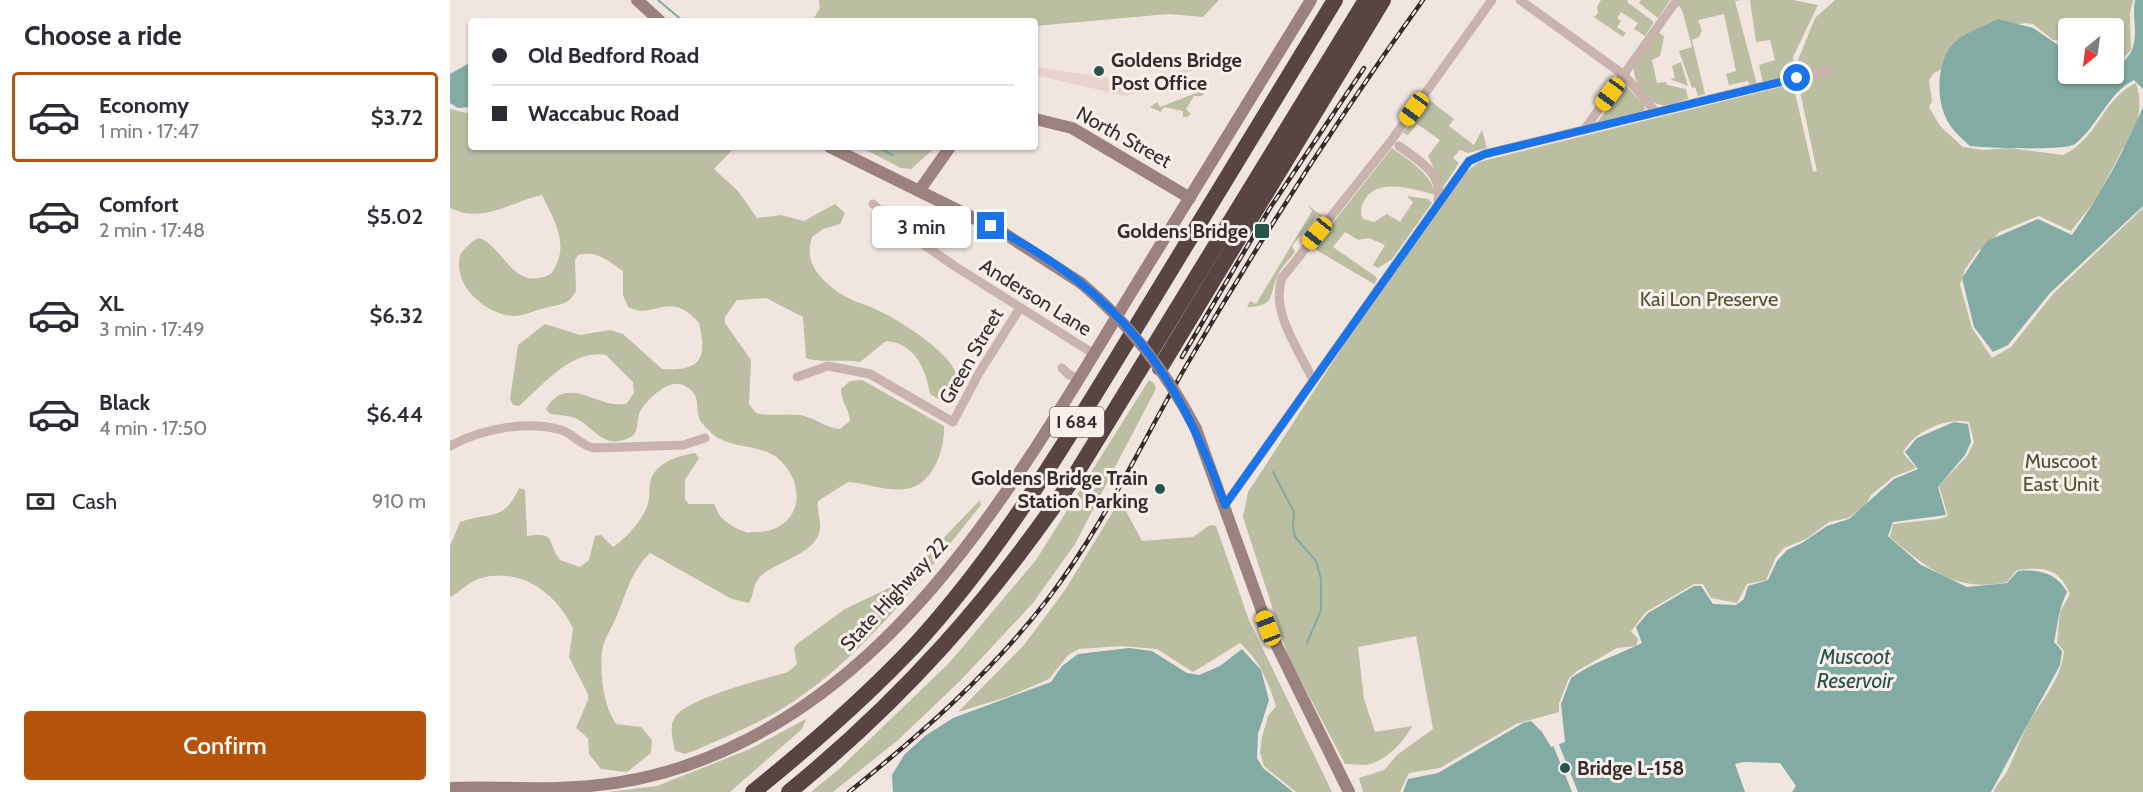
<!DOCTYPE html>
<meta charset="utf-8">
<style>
:root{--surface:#fff;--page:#f2f2f3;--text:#2b2b33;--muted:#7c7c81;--line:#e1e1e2;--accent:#b45309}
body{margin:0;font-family:Cabin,sans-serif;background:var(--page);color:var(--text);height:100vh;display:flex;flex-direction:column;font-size:22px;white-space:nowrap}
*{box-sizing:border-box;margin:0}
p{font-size:20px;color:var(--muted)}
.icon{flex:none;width:33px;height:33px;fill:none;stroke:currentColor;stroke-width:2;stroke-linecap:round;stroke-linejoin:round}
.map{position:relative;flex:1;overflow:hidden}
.panel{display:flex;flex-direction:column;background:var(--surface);width:450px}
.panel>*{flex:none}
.hud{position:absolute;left:18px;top:18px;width:570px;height:132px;border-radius:6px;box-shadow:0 2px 4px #0004;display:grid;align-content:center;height:132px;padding:0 24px;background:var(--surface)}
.needle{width:39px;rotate:209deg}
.fabs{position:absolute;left:1608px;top:18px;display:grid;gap:12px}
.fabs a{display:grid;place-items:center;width:66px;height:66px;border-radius:6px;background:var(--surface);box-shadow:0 2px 4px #0004;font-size:30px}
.end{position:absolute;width:27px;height:27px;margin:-14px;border:8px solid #1a73e8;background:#fff;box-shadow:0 0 0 3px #fff}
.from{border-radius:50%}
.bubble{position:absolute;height:42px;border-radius:6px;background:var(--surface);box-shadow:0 2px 4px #0004;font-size:20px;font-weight:600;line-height:42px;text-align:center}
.car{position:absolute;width:18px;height:36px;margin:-18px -9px;border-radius:8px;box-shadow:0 0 4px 2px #0007;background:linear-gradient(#f5c518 24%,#345 0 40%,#f5c518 0 76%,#345 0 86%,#f5c518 0)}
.hud b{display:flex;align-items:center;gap:21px;height:57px;font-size:22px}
.hud b+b{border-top:2px solid var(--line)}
.hud i{width:15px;height:15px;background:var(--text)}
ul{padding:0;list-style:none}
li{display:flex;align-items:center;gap:18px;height:90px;margin:0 12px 9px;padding:0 12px;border:3px solid transparent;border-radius:6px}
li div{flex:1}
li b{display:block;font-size:22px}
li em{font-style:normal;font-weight:600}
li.on{border-color:var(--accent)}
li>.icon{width:54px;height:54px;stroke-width:1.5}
h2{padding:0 24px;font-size:27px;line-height:72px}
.pay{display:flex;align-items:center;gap:15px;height:66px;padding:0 24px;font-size:22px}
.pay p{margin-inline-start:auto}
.cta{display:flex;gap:12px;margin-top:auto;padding:12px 24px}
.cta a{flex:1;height:69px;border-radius:6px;background:var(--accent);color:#fff;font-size:24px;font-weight:600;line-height:69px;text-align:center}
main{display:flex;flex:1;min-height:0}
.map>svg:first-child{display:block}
.green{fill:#bbbea1}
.plaza{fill:#e7d3c9}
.water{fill:#82aba3}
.pier{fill:#f1e5e0}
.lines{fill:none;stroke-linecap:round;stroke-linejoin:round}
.stream{stroke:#82aba3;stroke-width:2}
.minor{stroke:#c8b3ad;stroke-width:9}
.secondary{stroke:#9b827e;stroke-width:12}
.motorway{stroke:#574443;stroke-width:16}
.rail-casing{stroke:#372c2b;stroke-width:4.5}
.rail{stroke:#f9f0ec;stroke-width:2;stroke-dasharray:7;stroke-linecap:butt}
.secondary-bridge{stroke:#9b827e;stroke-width:12}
.route{stroke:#1a73e8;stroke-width:8}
.poi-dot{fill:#24544c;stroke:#f9f0ec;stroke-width:2}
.labels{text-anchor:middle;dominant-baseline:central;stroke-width:6;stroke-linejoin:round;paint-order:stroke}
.shield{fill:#f9f0ec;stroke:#716765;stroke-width:1.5}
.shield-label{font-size:18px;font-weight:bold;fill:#372c2b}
.poi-label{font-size:20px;font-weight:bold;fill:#372c2b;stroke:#f9f0ec;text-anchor:start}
.street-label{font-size:20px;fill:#372c2b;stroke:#f9f0ec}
.park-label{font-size:20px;fill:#4e5331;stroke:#f9f0ec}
.water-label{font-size:21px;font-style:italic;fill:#24544c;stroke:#f9f0ec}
</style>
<main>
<section class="panel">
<h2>Choose a ride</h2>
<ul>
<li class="on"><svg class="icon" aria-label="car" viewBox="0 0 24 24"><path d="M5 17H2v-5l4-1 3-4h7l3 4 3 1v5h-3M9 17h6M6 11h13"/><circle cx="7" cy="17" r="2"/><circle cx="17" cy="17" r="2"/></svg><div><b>Economy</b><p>1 min · 17:47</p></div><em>$3.72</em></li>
<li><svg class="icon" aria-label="car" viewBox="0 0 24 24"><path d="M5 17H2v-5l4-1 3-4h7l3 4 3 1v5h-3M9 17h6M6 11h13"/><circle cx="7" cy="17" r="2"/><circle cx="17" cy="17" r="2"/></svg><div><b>Comfort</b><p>2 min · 17:48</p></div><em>$5.02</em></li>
<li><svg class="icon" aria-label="car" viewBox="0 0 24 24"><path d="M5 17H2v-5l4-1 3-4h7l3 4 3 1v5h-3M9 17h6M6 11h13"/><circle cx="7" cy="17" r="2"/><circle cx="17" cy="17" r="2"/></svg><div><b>XL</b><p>3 min · 17:49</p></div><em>$6.32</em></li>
<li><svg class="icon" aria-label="car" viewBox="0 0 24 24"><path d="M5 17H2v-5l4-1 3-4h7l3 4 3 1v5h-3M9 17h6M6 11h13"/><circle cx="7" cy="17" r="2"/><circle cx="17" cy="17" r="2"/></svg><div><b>Black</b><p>4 min · 17:50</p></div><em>$6.44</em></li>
</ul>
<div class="pay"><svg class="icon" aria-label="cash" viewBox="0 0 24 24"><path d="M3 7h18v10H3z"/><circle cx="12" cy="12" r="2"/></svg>Cash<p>910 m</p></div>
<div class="cta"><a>Confirm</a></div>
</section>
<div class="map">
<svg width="1693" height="792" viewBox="0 0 1693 792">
<rect width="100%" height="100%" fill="#f1e5e0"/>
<g class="green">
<path d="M369,0H769L753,17L719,14L585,26V21H362L370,8Z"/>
<path d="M1151,0H1178L1177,2L1204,22L1195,36L1184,29L1188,23L1171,12L1167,18L1171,21L1167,27L1176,33L1173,37L1144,17L1148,13L1147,7Z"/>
<path d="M1191,0H1220L1208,18L1189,3Z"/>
<path d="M1230,0H1291L1285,1L1307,85L1300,86L1298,81L1279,85L1276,74L1286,71L1274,14L1248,20L1252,31L1249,37L1242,40L1255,94L1248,96L1245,87L1242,88L1229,51L1242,47L1232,10L1227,4Z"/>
<path d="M1300,0H1343L1368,5L1343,57L1344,76L1313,83L1309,65L1325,60L1320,40L1306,42Z"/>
<path d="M1385,0H1683L1680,13L1681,50L1664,68V28H1618V41L1603,40L1583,24L1575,23L1561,26L1520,55L1484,73L1479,80L1482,101L1479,107L1490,126L1513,147L1533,150L1560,148L1613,155C1648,139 1652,99 1686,83C1693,104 1689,128 1676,148H1673L1647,198L1621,231L1589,216L1549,232L1540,245L1528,251L1515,269L1510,285L1522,328L1542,358L1561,347L1603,294L1693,208V792H1544C1546,784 1552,780 1556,773C1566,755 1571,735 1582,717C1596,695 1611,678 1614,651L1607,643L1610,612L1620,594C1609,567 1593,567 1567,570L1557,582C1506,593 1478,569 1440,537L1443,524L1489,519L1498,516L1489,486L1517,456L1524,442L1519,422C1497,417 1463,431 1453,453L1466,468L1443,477L1421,495L1416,505L1398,518L1379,522L1356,539L1334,548L1326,557L1316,580L1297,584L1287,603L1261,598L1253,584H1244L1196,612L1181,631L1188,639L1186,646L1167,648L1127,671L1119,678L1109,703V712L1066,724L990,768L959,773L950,792H913L909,778L934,770L947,755L983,729L966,636L908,647L914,699L925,732L962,726C955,741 936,760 920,764C913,766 903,764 895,764L838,656L793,517L798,492L905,328L1015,173L1029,162L1343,84L1363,171L1367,172L1349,87L1348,60L1365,18Z"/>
<path d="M1208,32L1214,36L1210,56L1202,60L1207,83L1216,82L1217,85L1236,89L1238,99C1230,101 1222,105 1214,105C1199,106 1182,82 1184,67C1186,54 1200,42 1208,32Z"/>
<path d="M1231,62L1238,86L1220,79L1225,78L1222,66Z"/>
<path d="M755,83L759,85L752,96H744L736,109L741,114L737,117H733V111L714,107L711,112L700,107L707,102L710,107L754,90Z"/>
<path d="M1175,85L1194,105L1195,110L1146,124Z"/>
<path d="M978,99L1004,119L999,126L1024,145L1032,130L1037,148L1018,153L1010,150L1003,158L1009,163L993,187L978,156L990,140L967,124L958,135L953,133Z"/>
<path d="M0,109L21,114V147H252L266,150L285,147L264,169L288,191L307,218L331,215L354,221L385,204L395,213L390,224L373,229L362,237C357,253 360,264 370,276C395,304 412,300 441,317C458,327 514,361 506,383C504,390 496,396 491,401L480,394C476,369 465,343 436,341L410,362C396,359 365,363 356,358L353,317L316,298L287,300L275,317V323L301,360L299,404L306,413C321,417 335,413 350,415C364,417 375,428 390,429L400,421C399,408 391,402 391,389L400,381L412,380L494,426C495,449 483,486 455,489C437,492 417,483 398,482L368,501C367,512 371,521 370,529C367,555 324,561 309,578C302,586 304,595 299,603L282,599L200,553C181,571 176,594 166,618C161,629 153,641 152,652C150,675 153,705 166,724L191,727L202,740L201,753L177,772L151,769L139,754L138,738L126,728L138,700V694L119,657L123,628C105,592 70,566 28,579C17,583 10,592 0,597V546L10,522C41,511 53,523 69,488L75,490L77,536C108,532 96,542 110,560L130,567L139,560L145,536L151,535L163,547C176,539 195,517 198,503C200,496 199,490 200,483C204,463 227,456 245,453L249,458L235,480V499L239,504H264C267,508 267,512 270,516C274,521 286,529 293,531C297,534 301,532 306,532C347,532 360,491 331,461C313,443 283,450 264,435C260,432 250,422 249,418C245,407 252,395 235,386C220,377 199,398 191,410C185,419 191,433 179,438C153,450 144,427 127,419C119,415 108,415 100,414L96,409C117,371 154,413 177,403L184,393L183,382L156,355C120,349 93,386 69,406L63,405L60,399L68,345L95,324L130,335L160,330L173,334L212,369C252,372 257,358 249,323C219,288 204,321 178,307L173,295V271C158,261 147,250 128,255L125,260L126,291C118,306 109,304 95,308C85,310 74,316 64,316C36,315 0,284 11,253C17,247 21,241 29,238C55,247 62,293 101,274C121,245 105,223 92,195C60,202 33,224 0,208Z"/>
<path d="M410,147H486L461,169L451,168Z"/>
<path d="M942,148C959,160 981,174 986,195C966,190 927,176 914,201C911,206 910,213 913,219L924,222L937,214L950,222L963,202L957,196L978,199L982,203L942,259L928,268L923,265L935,245L919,238L908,240L895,232L883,247L925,276L927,279L924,284L863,248Z"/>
<path d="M858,205L873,217L867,215L842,246L845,252C840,259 832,266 828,275C818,295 827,306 797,307L800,301L806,304L862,211Z"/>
<path d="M699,380L704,383L706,389L699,402L625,544L583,603L510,681L448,740L383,792H361L389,769L500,662L586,560Z"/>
<path d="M530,500L531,505C472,578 408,665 325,713C300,727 272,738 246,750L235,754L225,751C223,741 219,728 224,719C234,698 315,679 338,672L347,664L344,648L347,644L395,609L445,585L456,577Z"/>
<path d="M670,500L692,541L743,537L760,525L766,526L799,620L882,792H846L814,766L810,753L812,737L818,716L826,706C818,681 810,661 790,643L743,672L707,649L671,646L629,649L618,655L599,679L557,697L508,712L574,645L615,590Z"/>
<path d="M356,719L352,729L280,792H158L207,786L300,749Z"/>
</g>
<path class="plaza" d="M756,56L760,64L676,96L585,75V67L682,81L699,78L701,82L745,66V61Z"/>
<g class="water">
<path d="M1685,0H1693V89L1684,80C1657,94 1649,125 1625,144C1616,151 1535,148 1520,146C1513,139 1505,133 1500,125C1485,105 1485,59 1506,41C1517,32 1535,26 1548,19L1583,28L1611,47L1618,46V74H1643L1655,78C1664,70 1682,58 1684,43C1687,28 1682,15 1685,0Z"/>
<path d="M21,62V107L8,108L0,103V74Z"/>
<path d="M1693,107V206L1600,293L1558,345L1543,352L1524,327L1512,278L1537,241L1588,219L1622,235C1651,194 1673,153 1693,107Z"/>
<path d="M1504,422L1518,424L1521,442L1515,455L1488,487L1496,515L1443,522L1438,536L1471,565L1517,587L1557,583L1568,571C1589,569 1607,573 1617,592C1607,613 1609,621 1604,642L1612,651L1610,665L1541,792H1342L1346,786L1330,763L1293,762L1285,764L1295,792H953L958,779L988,773L1073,723L1081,721L1092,732L1101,747L1115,742L1111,704L1121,678C1143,662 1168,655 1192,643L1186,627L1198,613L1244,586H1251L1263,604L1286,605L1294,599L1298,586L1318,580L1327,561L1337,550L1352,543L1377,526L1399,519L1444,479L1468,469L1455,452L1467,438Z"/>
<path d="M679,648L702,651L737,673L749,675L770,666L792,649L811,670L819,700L808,734L807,758L813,768L843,792H443L442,775L454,755L475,736L503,718L601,682L612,666L628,654Z"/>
</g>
<path class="pier" d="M1108,742L1128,792H1122L1103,745Z"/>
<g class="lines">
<g class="stream">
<path d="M208,0L233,21"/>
<path d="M426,147L443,155"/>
<path d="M823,472L844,512L843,527L845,537L866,561L871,579V610L857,643"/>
</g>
<g class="minor">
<path d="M1070,0L1174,75L1205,111"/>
<path d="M1134,130L1227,0"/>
<path d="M949,146C967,159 994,174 988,200"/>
<path d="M423,204L447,226L503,265L644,354"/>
<path d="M612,368L619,375L629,378"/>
<path d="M347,377L378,366L420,374L503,422L529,373L570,308"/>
<path d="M863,380C849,350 820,311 832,278L941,141L1042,0"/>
<path d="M0,446C31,429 76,420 111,430C124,434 131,446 144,448L233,445L255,438"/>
<path d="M775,505L1019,161L1035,154L1379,70"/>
</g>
<g class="secondary">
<path d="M187,0L210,21"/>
<path d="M585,119L622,128L740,198"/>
<path d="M380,147L552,232L631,283"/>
<path d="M469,191L500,147"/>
<path d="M746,429L818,628L899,792"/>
<path d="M0,788C35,786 71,789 106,788C150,787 194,780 235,766C452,692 572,472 684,288C743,192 802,96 861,0"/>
</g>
<g class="motorway">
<path d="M710,368L933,0"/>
<path d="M303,792C360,746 415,698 465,645C552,550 619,437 686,327C752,218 818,109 885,0"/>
<path d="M339,792C454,698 541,600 624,477L916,0"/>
</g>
<defs>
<g id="rail">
<path d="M732,357L820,208L914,68"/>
<path d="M399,792C471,734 541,673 597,600C653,527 691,444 736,366C810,240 888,118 973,0"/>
</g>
</defs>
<use href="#rail" class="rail-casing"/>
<use href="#rail" class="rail"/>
<path class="secondary-bridge" d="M631,283C680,324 717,373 746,429"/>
</g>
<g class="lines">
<path class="route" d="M541,226C670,293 727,370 775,505L1019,161L1035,154L1347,78"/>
</g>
<g class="poi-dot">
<circle cx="649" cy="71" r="6"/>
<rect x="804" y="223" width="16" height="16" rx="3"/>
<circle cx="710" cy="489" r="6"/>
<circle cx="1115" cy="768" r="6"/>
</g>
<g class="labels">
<rect class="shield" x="600" y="407" width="54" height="30" rx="4.5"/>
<g class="shield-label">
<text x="627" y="422">I 684</text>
</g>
<g class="poi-label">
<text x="661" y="60">Goldens Bridge<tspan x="661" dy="23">Post Office</tspan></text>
<text x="798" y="231" text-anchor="end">Goldens Bridge</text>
<text x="698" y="478" text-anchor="end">Goldens Bridge Train<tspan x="698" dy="23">Station Parking</tspan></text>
<text x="1127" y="768">Bridge L-158</text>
</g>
<g class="street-label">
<text transform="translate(674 137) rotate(29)">North Street</text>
<text transform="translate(586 297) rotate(32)">Anderson Lane</text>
<text transform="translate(521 356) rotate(-60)">Green Street</text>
<text transform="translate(444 594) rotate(-47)">State Highway 22</text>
</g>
<g class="park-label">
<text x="1259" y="299">Kai Lon Preserve</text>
<text x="1611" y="461">Muscoot<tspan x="1611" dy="23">East Unit</tspan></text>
</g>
<g class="water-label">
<text x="1405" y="656">Muscoot<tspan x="1405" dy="24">Reservoir</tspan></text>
</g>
</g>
</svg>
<div class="fabs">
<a><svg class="needle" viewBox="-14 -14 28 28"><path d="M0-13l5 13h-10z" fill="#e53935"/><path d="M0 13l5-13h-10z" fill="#7c7c81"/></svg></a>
</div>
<i class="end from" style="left:1347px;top:78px"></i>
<i class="end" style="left:541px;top:226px"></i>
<div class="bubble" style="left:422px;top:206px;width:99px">3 min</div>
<i class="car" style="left:1160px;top:94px;rotate:216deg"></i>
<i class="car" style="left:964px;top:109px;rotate:216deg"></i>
<i class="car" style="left:867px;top:233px;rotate:219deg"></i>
<i class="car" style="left:818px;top:628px;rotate:339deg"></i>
<div class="hud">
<b><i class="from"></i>Old Bedford Road</b>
<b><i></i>Waccabuc Road</b>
</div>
</div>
</main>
